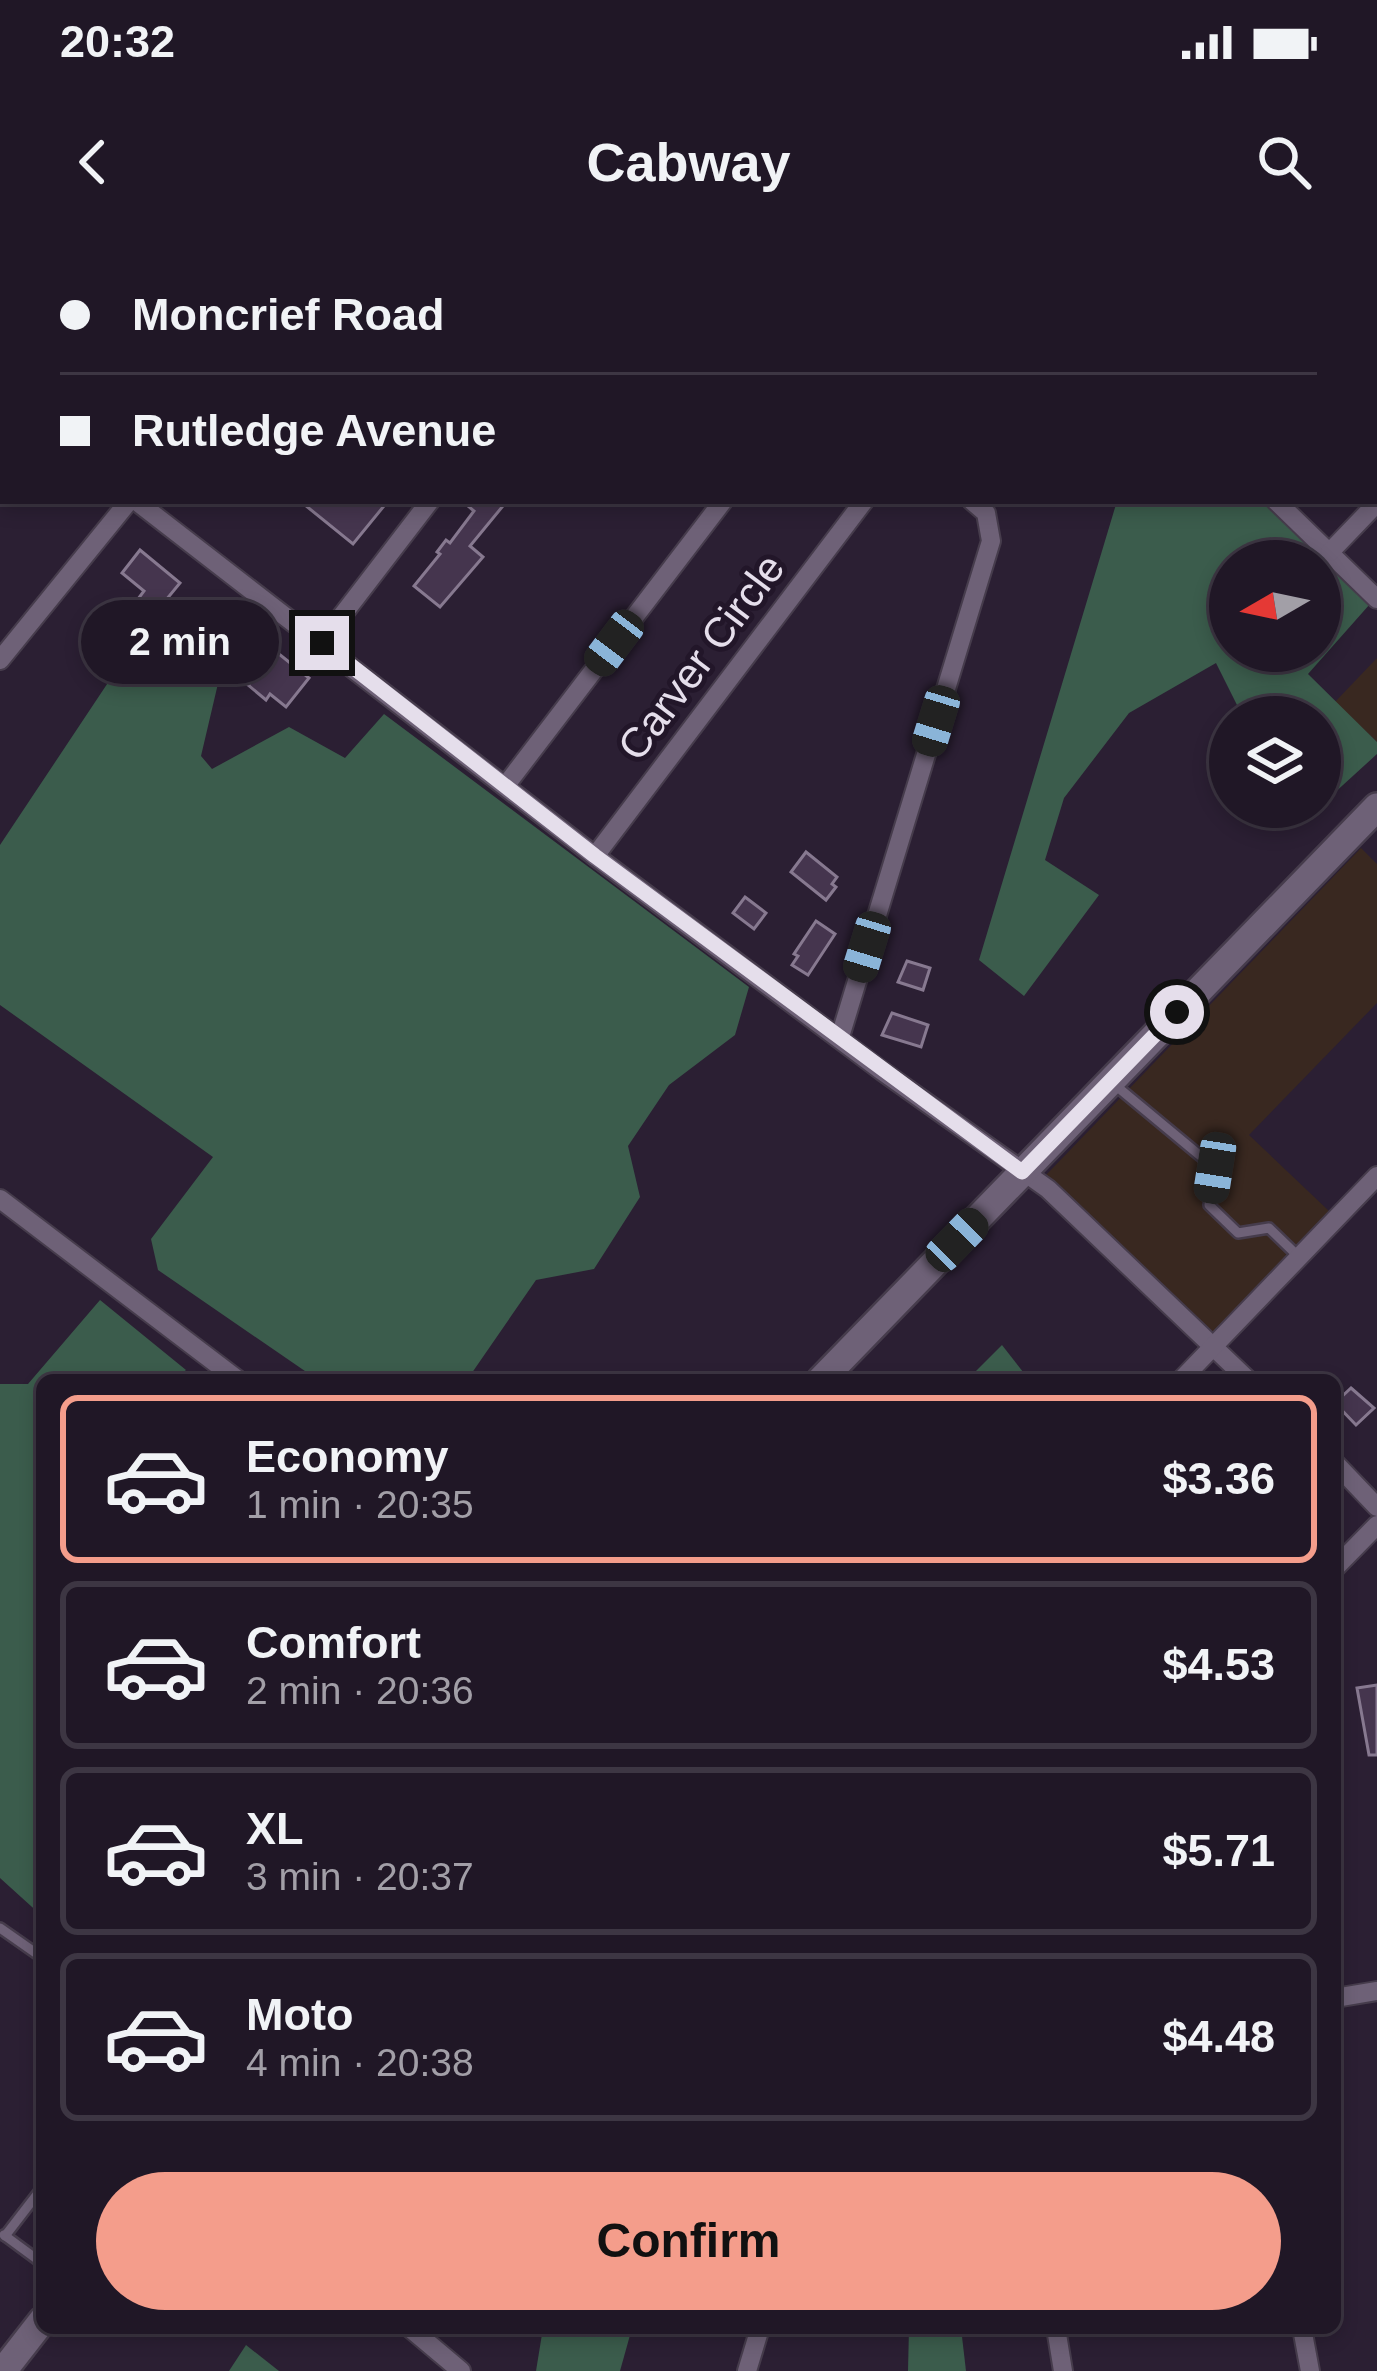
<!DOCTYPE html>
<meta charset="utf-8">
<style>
:root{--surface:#201726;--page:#2d2432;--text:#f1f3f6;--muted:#a29fa7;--line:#3d3643;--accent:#f49d8b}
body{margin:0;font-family:Helvetica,sans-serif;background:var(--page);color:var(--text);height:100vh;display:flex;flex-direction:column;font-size:45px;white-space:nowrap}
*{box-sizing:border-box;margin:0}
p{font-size:39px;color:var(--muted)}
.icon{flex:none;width:66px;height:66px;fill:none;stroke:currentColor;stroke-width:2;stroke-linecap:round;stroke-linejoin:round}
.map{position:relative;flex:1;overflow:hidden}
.sheet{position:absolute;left:36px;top:1134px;width:1305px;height:960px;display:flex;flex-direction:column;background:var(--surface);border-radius:18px;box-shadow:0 6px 18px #0003,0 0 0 3px var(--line)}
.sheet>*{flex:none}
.banner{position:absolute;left:0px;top:0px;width:1377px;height:264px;box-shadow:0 6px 18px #0003,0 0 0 3px var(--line);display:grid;align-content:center;height:264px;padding:0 60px;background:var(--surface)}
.needle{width:78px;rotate:261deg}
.fabs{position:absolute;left:1209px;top:300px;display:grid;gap:24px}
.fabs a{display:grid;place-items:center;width:132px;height:132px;border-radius:50%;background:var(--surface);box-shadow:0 6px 18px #0003,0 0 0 3px var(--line);font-size:60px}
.end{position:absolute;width:54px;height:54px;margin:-27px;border:15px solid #e5deeb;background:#111;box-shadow:0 0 0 6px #111}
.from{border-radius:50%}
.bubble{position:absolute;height:84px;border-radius:42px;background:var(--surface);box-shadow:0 6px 18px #0003,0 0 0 3px var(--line);font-size:39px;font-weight:700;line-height:84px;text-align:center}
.car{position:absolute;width:36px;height:72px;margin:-36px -18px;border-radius:15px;box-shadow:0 0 9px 3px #0007;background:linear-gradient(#222 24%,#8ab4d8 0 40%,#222 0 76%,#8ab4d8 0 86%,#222 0)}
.banner b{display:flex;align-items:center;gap:42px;height:114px;font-size:45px}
.banner b+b{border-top:3px solid var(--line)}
.banner i{width:30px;height:30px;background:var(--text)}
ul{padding:21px 0 0;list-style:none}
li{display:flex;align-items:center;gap:36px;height:168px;margin:0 24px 18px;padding:0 36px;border:6px solid var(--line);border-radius:18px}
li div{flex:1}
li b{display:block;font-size:45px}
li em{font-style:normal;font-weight:700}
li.current{border-color:var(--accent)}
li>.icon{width:108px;height:108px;stroke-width:1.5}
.button{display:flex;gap:24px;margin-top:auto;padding:24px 60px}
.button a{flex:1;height:138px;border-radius:72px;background:var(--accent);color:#111;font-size:48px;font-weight:700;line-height:138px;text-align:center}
.status{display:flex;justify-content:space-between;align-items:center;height:84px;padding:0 60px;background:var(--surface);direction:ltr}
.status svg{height:33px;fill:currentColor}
header{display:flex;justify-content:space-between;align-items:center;height:156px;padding:0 60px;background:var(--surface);font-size:54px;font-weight:700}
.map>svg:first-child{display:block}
.commercial{fill:#392820}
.green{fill:#32473d}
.forest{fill:#3b5c4c;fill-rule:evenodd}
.building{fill:#45354e;stroke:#877990;stroke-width:3}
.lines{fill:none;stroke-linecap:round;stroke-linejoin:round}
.lane-casing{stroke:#463c4c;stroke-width:14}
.street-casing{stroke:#463c4c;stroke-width:22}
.secondary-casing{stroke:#463c4c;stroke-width:32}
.lane{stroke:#6e6177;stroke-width:9}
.street{stroke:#6e6177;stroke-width:18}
.secondary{stroke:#6e6177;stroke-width:27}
.route{stroke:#e5deeb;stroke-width:15}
.labels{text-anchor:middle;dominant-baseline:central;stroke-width:10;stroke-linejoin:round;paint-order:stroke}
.street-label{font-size:42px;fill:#e5deeb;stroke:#221629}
</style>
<div class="status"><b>20:32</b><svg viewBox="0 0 49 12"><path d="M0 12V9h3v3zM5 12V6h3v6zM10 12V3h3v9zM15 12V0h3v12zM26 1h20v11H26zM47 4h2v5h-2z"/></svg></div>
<header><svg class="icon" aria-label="back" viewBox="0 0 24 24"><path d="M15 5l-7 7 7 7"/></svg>Cabway<svg class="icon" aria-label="search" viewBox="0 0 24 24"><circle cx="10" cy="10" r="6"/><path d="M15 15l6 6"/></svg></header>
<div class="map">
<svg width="1377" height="2131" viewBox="0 0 1377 2131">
<rect width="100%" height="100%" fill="#2b1f33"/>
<g class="commercial">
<path d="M1377,418V502L1335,462Z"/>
<path d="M1361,608L1377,624V763L1249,895L1329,971L1212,1093L1046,935Z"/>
</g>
<path class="green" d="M783,0H1197L1196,3Z"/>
<g class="forest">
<path d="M1117,261H1266L1370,364L1308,434L1377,502V514L1320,566V477H1243L1216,423L1129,473L1064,558L1045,620L1099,655L1024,756L979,720ZM1230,321H1320V411H1230Z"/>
<path d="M141,393L220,435L201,516L212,529L289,487L345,518L384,474L749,747L735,795L669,845L628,906L640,957L594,1029L536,1040L467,1140H318L158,1030L151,999L213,917L0,765V605Z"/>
<path d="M100,1060L186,1130L174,1140H42V1676L0,1638V1144H28Z"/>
<path d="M1002,1105L1027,1137L1025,1140H967Z"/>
<path d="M543,2088H632L620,2131H536Z"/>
<path d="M909,2088H961L966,2131H908Z"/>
<path d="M246,2105L279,2131H229Z"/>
</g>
<g class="building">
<path d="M300,261H388L353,304Z"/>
<path d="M462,261H507L470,306L483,317L440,367L414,346L440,314L437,312L446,300L450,303L474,271Z"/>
<path d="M140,310L180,343L152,377L135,363L144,351L122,333Z"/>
<path d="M269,406L309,438L286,467L270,454L266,460L248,445L253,440L246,434Z"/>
<path d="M806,612L837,637L832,644L836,647L826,660L791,632Z"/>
<path d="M745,657L766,673L754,689L733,673Z"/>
<path d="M816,681L835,694L808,735L792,725L798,716L794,714Z"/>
<path d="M907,721L930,728L923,750L898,742Z"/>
<path d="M892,773L928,785L921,807L882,795Z"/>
<path d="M1351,1148L1374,1168L1356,1185L1335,1163Z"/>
<path d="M1377,1445V1515H1369L1357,1448Z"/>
</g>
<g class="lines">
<defs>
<g id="lane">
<path d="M1115,845L1215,928L1209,965L1238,993L1269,988L1299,1017"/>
<path d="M0,1688L40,1716"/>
<path d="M4,1995L42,2023"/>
<path d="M5,1996L42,1948"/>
</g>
<g id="street">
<path d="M743,0L747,3"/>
<path d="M1360,0L1372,3"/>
<path d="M329,3L332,0"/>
<path d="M627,3L629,0"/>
<path d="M0,159L3,161"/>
<path d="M136,261L595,616L882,831L1048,949L1248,1140"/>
<path d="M1276,261L1377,359"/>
<path d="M1330,312L1377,263"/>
<path d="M321,403L430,261"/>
<path d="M0,420L129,261"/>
<path d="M506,545L723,261"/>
<path d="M595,616L864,261"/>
<path d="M840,797L991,301L986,273L972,261"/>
<path d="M0,959L238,1140"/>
<path d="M1181,1140L1377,936"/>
<path d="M1335,1223L1377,1267"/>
<path d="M1335,1328L1377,1285"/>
<path d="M1335,1758L1377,1751"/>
<path d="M410,2088L461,2131"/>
<path d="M1056,2088L1063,2131"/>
<path d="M1302,2088L1310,2131"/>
<path d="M747,2131L760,2088"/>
</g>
<g id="secondary">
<path d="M821,1140L1377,567"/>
<path d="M3,2131L42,2081"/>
</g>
</defs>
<use href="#lane" class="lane-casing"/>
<use href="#street" class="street-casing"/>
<use href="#secondary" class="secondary-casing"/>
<use href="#lane" class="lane"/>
<use href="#street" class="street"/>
<use href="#secondary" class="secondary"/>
</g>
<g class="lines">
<path class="route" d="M322,403L595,616L1022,932L1177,772"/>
</g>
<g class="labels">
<g class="street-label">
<text transform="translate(701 417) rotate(-53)">Carver Circle</text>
</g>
</g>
</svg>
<div class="fabs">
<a><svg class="needle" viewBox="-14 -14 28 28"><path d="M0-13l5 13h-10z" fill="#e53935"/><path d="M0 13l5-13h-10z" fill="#a29fa7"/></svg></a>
<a><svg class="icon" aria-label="layers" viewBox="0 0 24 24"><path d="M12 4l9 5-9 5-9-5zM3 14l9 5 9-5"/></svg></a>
</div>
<i class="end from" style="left:1177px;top:772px"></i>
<i class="end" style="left:322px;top:403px"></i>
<div class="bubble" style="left:81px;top:360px;width:198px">2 min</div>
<i class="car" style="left:614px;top:403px;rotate:217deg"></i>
<i class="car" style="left:936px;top:481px;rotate:197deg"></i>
<i class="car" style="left:867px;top:707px;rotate:197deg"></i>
<i class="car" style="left:1215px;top:928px;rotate:189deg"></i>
<i class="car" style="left:957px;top:1000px;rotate:44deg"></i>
<div class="banner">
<b><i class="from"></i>Moncrief Road</b>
<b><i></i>Rutledge Avenue</b>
</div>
<section class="sheet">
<ul>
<li class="current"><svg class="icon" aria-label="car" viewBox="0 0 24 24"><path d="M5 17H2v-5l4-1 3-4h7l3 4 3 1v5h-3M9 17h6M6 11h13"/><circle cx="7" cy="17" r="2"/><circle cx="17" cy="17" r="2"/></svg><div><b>Economy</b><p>1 min · 20:35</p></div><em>$3.36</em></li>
<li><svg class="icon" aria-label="car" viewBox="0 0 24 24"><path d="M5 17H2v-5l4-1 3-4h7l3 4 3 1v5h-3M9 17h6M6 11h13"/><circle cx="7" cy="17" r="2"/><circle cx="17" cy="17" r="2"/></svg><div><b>Comfort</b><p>2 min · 20:36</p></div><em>$4.53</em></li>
<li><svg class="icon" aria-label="car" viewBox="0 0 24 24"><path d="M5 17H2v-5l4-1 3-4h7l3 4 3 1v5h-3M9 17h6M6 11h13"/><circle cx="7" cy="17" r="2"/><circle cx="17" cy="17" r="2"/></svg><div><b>XL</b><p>3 min · 20:37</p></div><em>$5.71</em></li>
<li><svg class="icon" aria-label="car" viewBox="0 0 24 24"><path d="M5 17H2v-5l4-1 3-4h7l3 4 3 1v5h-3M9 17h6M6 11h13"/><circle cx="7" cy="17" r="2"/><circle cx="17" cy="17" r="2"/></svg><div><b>Moto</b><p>4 min · 20:38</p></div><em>$4.48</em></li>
</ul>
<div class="button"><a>Confirm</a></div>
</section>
</div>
